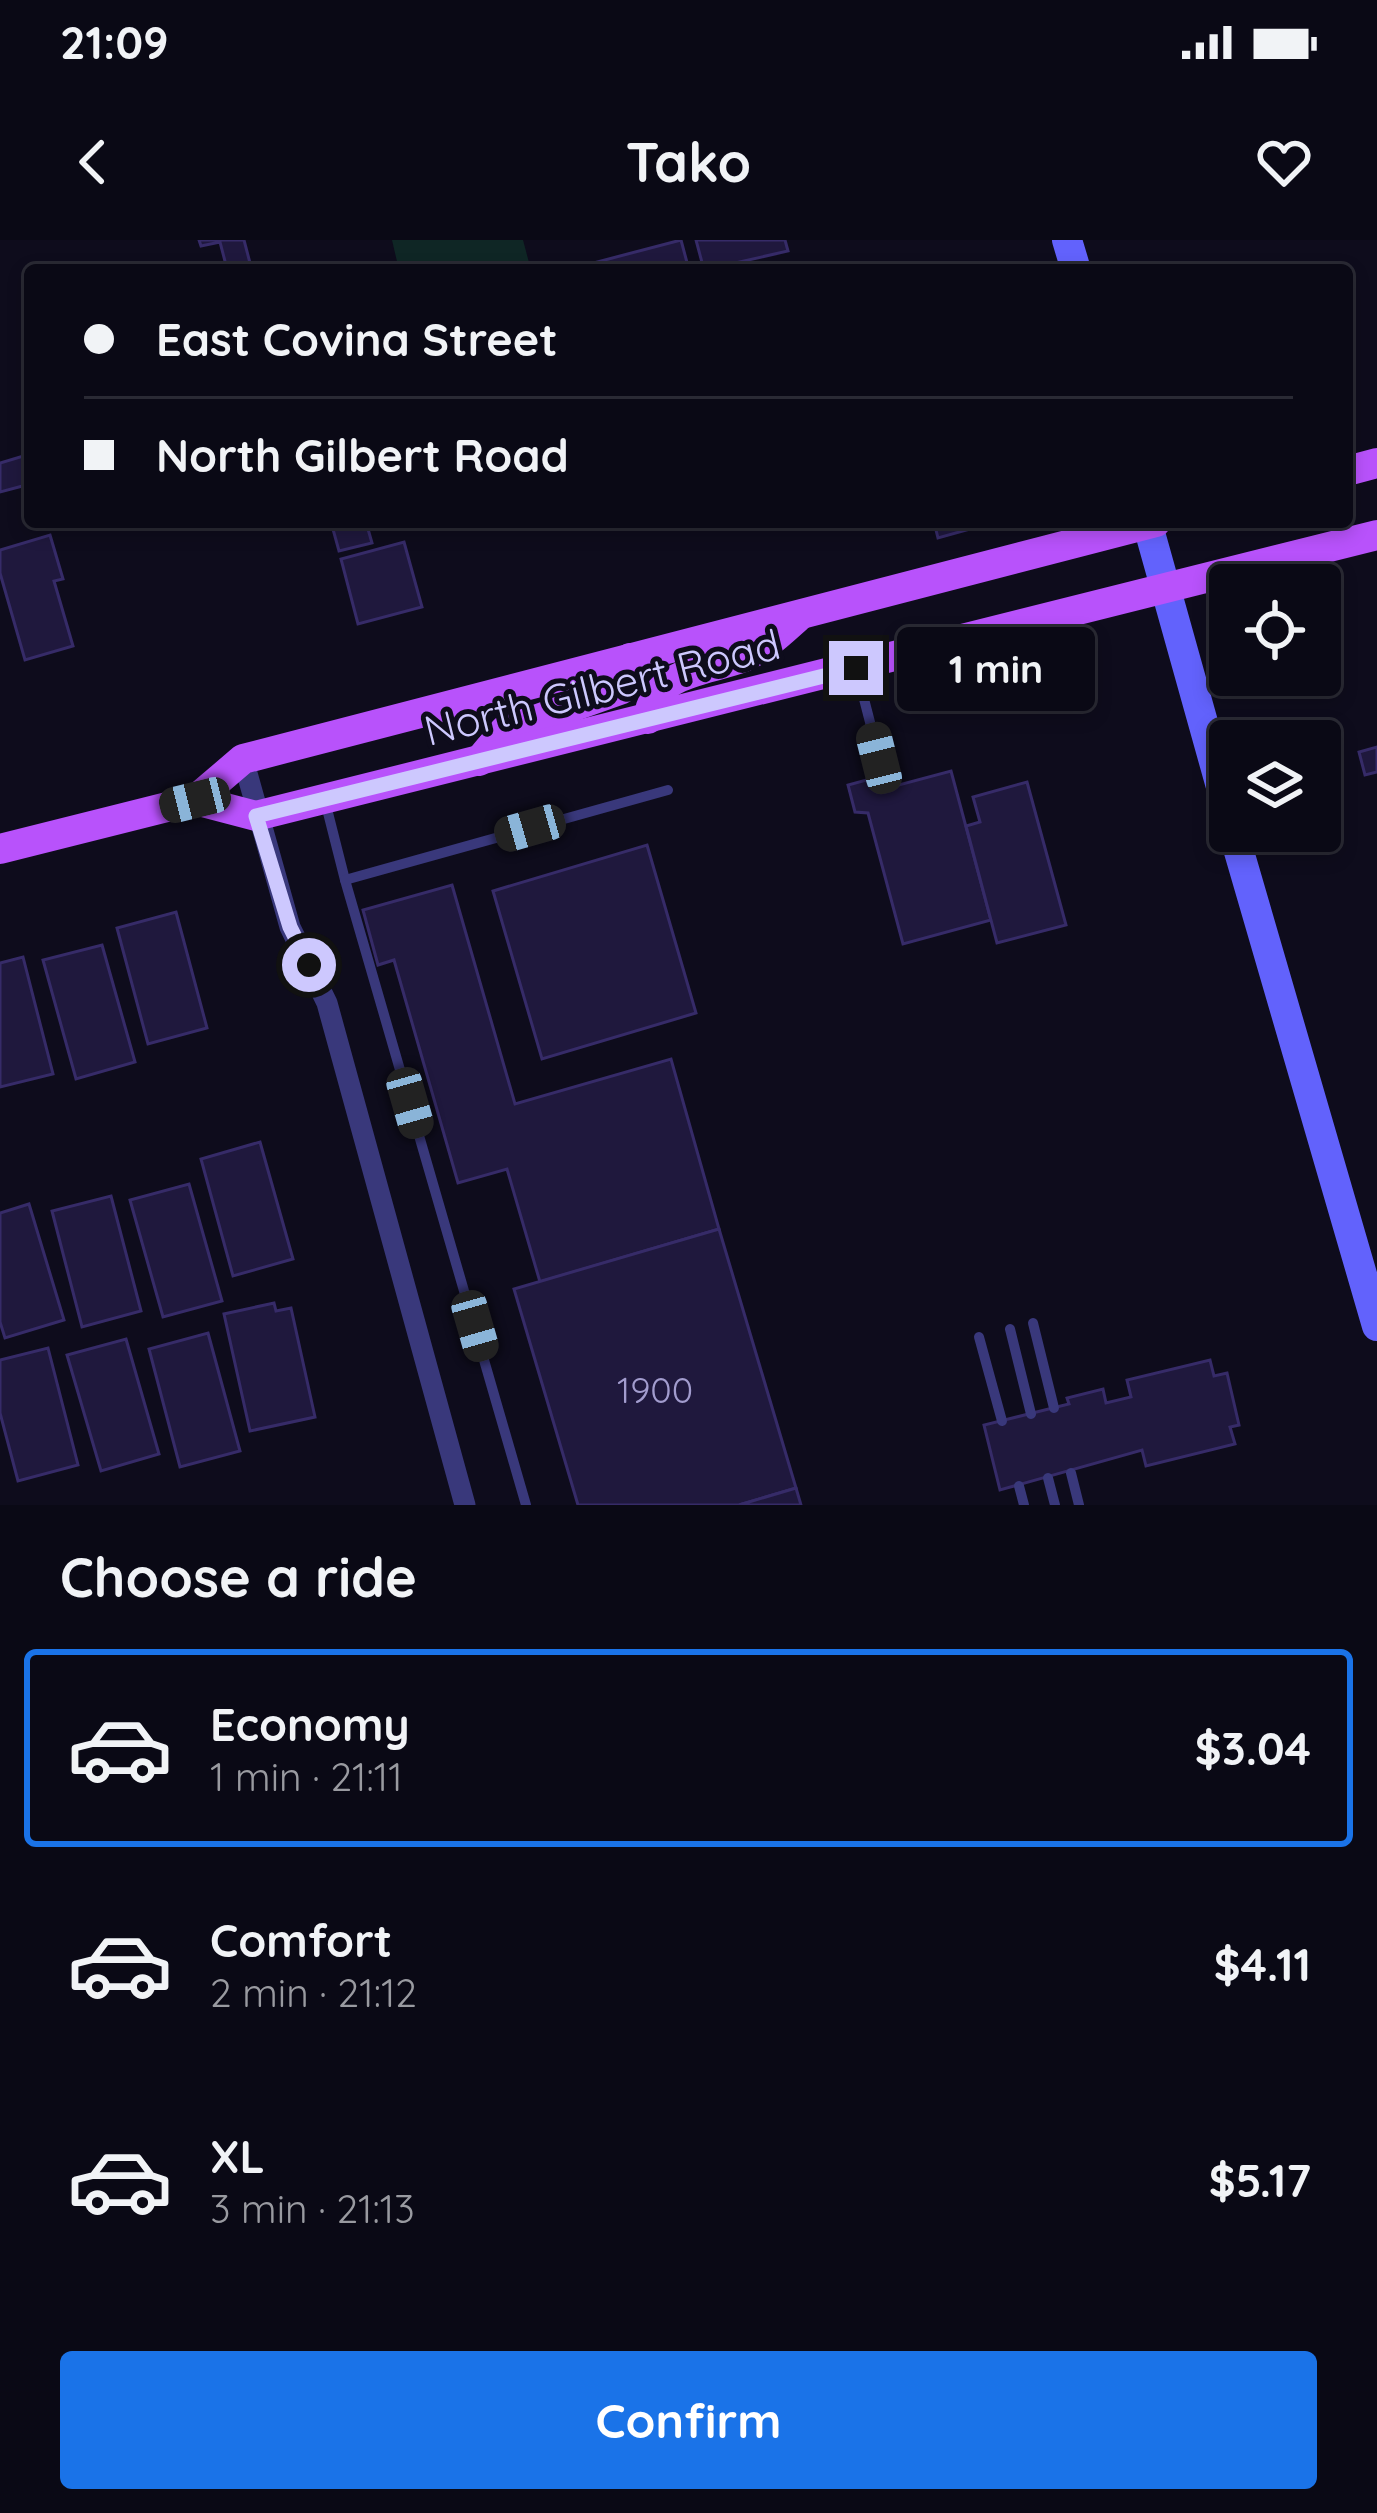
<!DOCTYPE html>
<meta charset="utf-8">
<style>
:root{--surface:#0a0915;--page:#13121e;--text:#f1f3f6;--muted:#999aa0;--line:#2a2a34;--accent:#1a73e8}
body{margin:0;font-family:Quicksand,sans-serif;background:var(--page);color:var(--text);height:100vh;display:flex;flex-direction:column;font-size:45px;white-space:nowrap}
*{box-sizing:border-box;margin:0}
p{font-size:39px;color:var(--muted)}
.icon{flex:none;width:66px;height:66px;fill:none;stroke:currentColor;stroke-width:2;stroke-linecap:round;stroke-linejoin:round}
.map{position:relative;height:1265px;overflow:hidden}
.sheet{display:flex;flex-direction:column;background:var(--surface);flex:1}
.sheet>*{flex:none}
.banner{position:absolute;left:24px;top:24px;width:1329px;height:264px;border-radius:12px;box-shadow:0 6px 18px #0003,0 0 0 3px var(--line);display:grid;align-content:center;height:264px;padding:0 60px;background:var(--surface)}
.fabs{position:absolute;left:1209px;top:324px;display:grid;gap:24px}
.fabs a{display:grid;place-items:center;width:132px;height:132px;border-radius:12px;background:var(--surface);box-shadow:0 6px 18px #0003,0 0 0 3px var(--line);font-size:60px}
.end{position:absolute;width:54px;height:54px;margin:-27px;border:15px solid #cdc8fe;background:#111;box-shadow:0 0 0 6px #111}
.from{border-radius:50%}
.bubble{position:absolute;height:84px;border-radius:12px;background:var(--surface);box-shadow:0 6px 18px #0003,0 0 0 3px var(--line);font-size:39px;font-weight:700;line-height:84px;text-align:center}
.car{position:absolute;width:36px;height:72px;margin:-36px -18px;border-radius:15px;box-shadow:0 0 9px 3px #0007;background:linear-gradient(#222 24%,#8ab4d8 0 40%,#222 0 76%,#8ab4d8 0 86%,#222 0)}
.banner b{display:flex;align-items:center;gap:42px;height:114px;font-size:45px}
.banner b+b{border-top:3px solid var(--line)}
.banner i{width:30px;height:30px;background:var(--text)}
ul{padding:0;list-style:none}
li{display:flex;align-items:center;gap:36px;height:198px;margin:0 24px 18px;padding:0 36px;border:6px solid transparent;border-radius:12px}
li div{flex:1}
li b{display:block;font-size:45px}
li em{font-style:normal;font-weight:700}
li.current{border-color:var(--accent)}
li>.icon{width:108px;height:108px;stroke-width:1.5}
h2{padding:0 60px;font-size:54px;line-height:144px}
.action{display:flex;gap:24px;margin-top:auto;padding:24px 60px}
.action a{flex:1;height:138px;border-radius:12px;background:var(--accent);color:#fff;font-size:48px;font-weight:700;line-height:138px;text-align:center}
.status{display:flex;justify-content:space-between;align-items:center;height:84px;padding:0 60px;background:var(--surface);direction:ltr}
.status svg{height:33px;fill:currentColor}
header{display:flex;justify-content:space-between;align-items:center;height:156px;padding:0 60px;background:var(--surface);font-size:54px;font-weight:700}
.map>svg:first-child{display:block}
.green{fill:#0f2625}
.building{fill:#1f183d;stroke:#362b68;stroke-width:3}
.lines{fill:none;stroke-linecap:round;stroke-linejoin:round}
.service{stroke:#39387b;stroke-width:10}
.minor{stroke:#39387b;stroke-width:21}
.secondary{stroke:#6262fc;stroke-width:30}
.primary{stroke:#b852fb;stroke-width:30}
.route{stroke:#cdc8fe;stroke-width:15}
.labels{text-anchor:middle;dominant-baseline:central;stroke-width:10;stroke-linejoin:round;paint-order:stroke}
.number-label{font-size:36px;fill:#a29cce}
.street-label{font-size:42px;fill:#cdc8fe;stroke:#0e0c1c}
</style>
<div class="status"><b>21:09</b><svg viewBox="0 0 49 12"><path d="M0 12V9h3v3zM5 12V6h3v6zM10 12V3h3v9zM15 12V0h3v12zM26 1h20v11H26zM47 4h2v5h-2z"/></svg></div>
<header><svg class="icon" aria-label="back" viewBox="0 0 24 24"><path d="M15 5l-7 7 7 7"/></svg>Tako<svg class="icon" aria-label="heart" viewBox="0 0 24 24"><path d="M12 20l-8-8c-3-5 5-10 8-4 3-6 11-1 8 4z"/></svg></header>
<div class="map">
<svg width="1377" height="1265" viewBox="0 0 1377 1265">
<rect width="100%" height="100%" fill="#0e0c1c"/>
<path class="green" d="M392,0H523L531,30H399Z"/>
<g class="building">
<path d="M199,0H244L250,23L227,29L220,2L201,6Z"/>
<path d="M681,0L689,30H599L597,22Z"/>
<path d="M696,0H785L788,11L704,30Z"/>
<path d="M30,214V244L0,252V223Z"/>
<path d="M331,282H366L372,303L339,311Z"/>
<path d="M934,282H980L981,286L938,298Z"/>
<path d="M50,295L63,339L54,341L73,406L25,420L0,333V310Z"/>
<path d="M404,302L422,367L358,384L341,319Z"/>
<path d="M1377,507V532L1365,535L1359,512Z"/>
<path d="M951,531L991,680L903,704L868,573L855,572L848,545L881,536L884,549Z"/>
<path d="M1027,542L1066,685L997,703L966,586L980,582L973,557Z"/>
<path d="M647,605L696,773L542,819L493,651Z"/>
<path d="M452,645L515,864L671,819L719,989L540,1042L507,929L458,943L394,720L378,725L363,670Z"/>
<path d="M176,672L207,788L148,804L117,688Z"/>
<path d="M102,705L135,822L76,839L43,720Z"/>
<path d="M23,717L53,834L0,847V723Z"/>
<path d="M260,902L293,1019L233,1036L201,919Z"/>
<path d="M189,944L222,1061L163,1077L130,960Z"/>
<path d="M111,956L141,1071L82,1087L52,971Z"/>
<path d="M29,964L64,1080L5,1098L0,1082V973Z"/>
<path d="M719,989L796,1248L739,1265H578L514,1049Z"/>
<path d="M274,1063L276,1071L291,1068L315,1177L250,1191L224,1074Z"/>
<path d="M208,1093L240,1211L180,1227L149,1109Z"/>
<path d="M126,1099L159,1214L101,1231L67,1115Z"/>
<path d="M48,1108L78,1225L18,1241L0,1173V1120Z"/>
<path d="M1210,1120L1214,1136L1227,1133L1239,1185L1230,1187L1235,1204L1146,1226L1142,1210L1000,1250L984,1185L1069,1164L1067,1158L1103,1149L1106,1163L1131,1157L1127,1140Z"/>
<path d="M796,1248L801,1265H739Z"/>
</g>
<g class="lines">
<g class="service">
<path d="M856,428L879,517"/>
<path d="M325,561L345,640"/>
<path d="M1033,1083L1054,1168"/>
<path d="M1010,1089L1031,1174"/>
<path d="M979,1097L1002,1181"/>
<path d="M1071,1233L1079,1265"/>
<path d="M1048,1238L1055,1265"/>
<path d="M1019,1246L1024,1265"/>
<path d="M526,1265L345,640L668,550"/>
</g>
<path class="minor" d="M243,519L290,687L327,763L465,1265"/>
<g class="secondary">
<path d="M1067,0L1076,30"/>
<path d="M1147,282L1230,579"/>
<path d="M1233,591L1377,1086"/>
</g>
<g class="primary">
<path d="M1347,231L1377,223"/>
<path d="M648,479C655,430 705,432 744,417C765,408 780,393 797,378"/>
<path d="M479,521L504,491L622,449L631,438L630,418"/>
<path d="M195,560L256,576L1377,295"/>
<path d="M0,609L195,560L243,519L1156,282"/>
</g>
</g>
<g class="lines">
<path class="route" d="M309,725L290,687L256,576L856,428"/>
</g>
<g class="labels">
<g class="number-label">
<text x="655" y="1149">1900</text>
</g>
<g class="street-label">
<text transform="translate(602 447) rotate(-14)">North Gilbert Road</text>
</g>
</g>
</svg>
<div class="fabs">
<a><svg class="icon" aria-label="locate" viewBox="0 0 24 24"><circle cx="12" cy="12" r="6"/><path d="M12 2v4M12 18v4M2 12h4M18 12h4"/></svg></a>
<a><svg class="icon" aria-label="layers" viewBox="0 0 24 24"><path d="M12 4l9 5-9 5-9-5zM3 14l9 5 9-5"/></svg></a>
</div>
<i class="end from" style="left:309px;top:725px"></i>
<i class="end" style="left:856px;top:428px"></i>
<div class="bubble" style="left:897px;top:387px;width:198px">1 min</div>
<i class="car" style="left:879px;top:518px;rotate:346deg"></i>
<i class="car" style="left:195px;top:560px;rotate:256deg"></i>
<i class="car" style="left:530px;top:588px;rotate:254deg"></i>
<i class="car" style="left:410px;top:863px;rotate:164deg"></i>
<i class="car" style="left:475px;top:1086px;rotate:164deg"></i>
<div class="banner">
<b><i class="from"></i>East Covina Street</b>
<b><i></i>North Gilbert Road</b>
</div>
</div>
<section class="sheet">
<h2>Choose a ride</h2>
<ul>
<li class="current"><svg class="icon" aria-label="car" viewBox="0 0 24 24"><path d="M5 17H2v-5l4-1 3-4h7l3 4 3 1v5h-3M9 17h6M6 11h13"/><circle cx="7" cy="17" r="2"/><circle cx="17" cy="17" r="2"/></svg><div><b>Economy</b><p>1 min · 21:11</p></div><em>$3.04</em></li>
<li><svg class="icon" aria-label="car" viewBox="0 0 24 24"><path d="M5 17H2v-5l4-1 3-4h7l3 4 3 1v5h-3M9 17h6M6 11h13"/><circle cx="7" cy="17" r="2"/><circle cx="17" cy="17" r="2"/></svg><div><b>Comfort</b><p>2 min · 21:12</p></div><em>$4.11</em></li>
<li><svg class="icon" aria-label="car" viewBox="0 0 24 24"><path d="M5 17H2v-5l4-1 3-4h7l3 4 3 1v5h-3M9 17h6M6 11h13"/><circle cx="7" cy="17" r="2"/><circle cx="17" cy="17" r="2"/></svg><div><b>XL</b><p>3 min · 21:13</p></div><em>$5.17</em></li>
</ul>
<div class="action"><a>Confirm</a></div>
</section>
